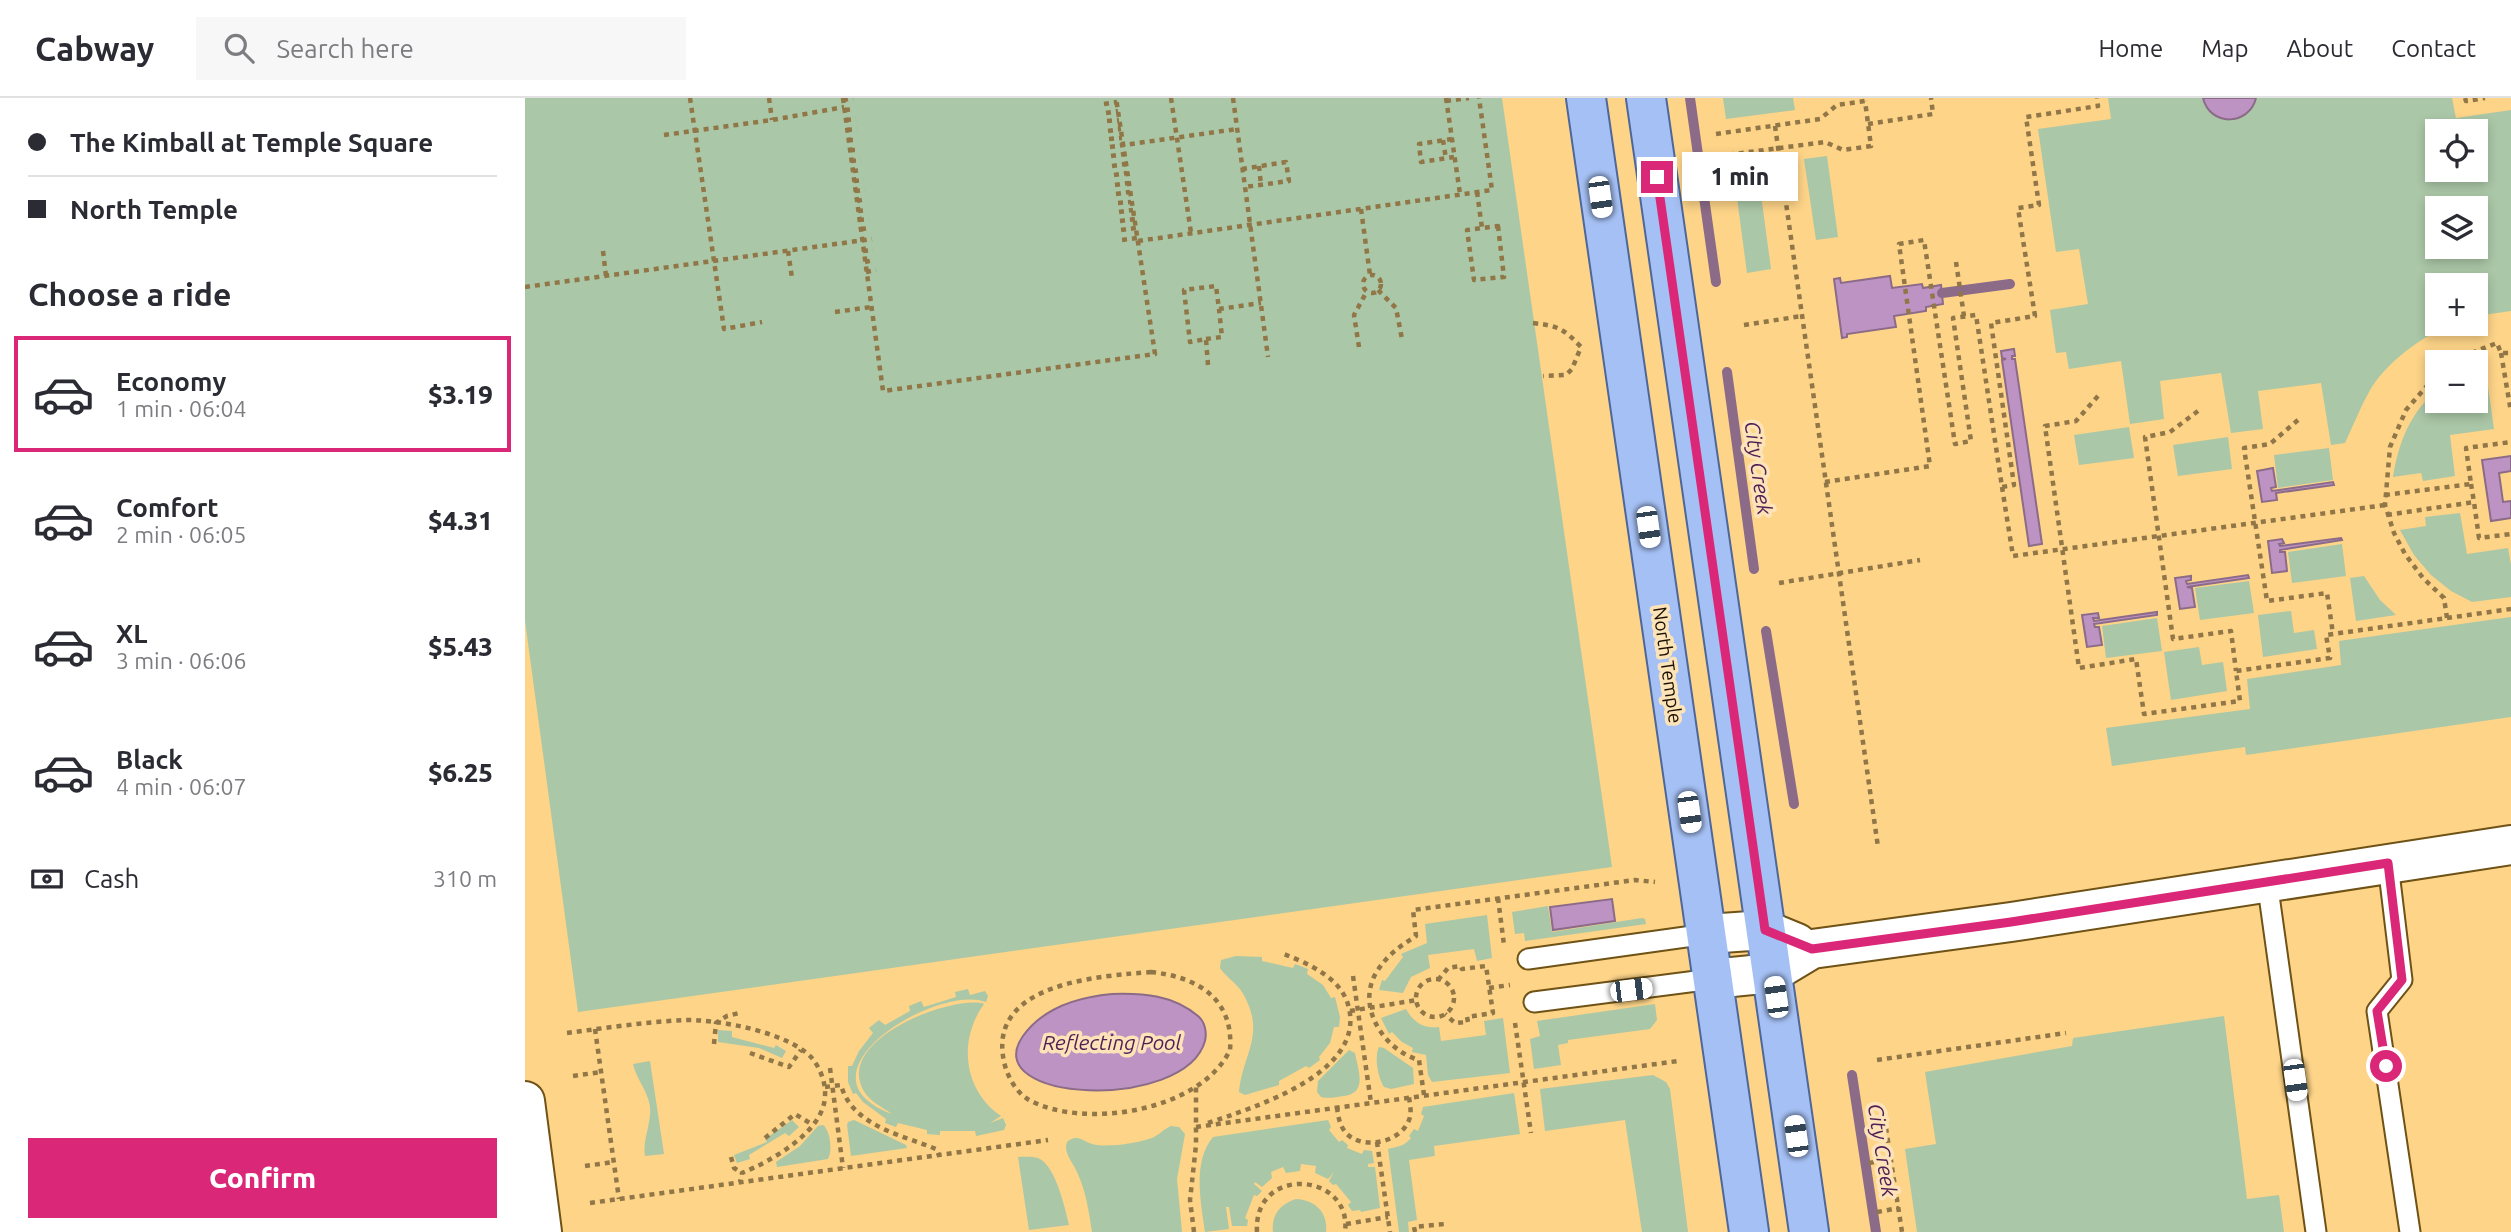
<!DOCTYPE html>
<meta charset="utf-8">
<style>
:root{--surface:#fff;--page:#f7f7f7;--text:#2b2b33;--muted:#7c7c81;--line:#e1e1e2;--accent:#db2777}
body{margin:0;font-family:Ubuntu,sans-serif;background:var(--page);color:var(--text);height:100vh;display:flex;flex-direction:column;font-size:26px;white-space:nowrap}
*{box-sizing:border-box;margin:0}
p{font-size:23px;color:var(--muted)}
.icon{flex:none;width:38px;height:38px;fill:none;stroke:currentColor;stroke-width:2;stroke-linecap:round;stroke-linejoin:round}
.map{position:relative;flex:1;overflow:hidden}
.panel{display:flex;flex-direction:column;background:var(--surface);width:525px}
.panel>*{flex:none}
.guide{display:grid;align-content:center;height:154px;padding:0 28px;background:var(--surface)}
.controls{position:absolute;left:1900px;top:21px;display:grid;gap:14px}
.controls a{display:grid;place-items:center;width:63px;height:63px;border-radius:0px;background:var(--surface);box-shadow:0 4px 10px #0003;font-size:35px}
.end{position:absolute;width:32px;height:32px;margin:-16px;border:9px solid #db2777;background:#fff;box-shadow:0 0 0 4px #fff}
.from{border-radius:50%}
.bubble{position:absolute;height:49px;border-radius:0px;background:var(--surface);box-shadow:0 4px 10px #0003;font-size:23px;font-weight:800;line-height:49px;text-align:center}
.car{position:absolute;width:21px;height:42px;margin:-21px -10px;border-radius:9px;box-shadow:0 0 5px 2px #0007;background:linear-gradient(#fff 24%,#345 0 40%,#fff 0 76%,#345 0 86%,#fff 0)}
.guide b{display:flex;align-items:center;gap:24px;height:66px;font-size:26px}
.guide b+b{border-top:2px solid var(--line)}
.guide i{width:18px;height:18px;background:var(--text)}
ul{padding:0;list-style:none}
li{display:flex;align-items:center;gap:21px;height:116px;margin:0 14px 10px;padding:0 14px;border:4px solid transparent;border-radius:0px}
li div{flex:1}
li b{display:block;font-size:26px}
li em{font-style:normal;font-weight:800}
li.active{border-color:var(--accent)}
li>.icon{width:63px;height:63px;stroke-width:1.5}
h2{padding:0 28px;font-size:32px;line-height:84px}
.pay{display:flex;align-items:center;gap:18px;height:77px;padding:0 28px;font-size:26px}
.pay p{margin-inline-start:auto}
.action{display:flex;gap:14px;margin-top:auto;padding:14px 28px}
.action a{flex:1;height:80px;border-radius:0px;background:var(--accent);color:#fff;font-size:28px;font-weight:800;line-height:80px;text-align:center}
header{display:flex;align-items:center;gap:42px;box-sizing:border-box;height:98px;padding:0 35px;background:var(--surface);border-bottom:2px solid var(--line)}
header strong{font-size:33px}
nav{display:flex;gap:38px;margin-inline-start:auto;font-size:24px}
.search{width:490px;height:63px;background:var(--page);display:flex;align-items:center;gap:18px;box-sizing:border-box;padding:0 24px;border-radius:0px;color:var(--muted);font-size:26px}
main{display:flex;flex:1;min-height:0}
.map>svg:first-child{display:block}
.green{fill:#aac7a7;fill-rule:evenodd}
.water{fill:#bc93c2;stroke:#8c6b88;stroke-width:2}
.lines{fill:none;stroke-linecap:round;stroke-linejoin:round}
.stream{stroke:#8c6b88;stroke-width:10}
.lane-casing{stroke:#6f5215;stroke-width:23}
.secondary-casing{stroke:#6f5215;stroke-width:42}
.primary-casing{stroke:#4e679a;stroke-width:42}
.path{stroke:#917647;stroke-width:4.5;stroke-dasharray:5 5;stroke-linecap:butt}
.lane{stroke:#fff;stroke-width:19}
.secondary{stroke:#fff;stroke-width:38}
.primary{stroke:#a5c0f4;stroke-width:38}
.route{stroke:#db2777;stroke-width:9}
.labels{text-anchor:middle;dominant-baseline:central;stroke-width:7;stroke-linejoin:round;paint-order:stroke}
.street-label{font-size:19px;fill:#1b0f00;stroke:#fde4b8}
.water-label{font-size:21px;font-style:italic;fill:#501e57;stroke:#fde4b8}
</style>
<header>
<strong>Cabway</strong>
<div class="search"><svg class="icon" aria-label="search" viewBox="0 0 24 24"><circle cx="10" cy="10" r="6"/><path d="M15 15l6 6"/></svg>Search here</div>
<nav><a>Home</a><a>Map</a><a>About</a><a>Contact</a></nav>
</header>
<main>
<section class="panel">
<div class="guide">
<b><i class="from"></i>The Kimball at Temple Square</b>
<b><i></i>North Temple</b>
</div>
<h2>Choose a ride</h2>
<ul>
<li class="active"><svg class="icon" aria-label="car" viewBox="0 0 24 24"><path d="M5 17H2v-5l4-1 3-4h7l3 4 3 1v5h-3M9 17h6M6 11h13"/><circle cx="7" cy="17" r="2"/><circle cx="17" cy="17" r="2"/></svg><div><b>Economy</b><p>1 min · 06:04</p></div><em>$3.19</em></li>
<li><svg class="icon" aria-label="car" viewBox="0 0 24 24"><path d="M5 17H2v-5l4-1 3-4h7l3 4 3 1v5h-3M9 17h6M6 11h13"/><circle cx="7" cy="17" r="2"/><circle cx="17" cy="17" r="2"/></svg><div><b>Comfort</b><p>2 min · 06:05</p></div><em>$4.31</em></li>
<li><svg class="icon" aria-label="car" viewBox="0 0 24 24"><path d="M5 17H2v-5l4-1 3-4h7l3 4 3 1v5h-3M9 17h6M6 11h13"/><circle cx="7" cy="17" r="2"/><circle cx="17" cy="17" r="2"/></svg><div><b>XL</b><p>3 min · 06:06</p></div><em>$5.43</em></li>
<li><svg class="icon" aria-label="car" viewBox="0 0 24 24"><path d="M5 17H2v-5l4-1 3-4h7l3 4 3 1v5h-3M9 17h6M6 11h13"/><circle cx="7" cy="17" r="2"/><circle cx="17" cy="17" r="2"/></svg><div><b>Black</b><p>4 min · 06:07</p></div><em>$6.25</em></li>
</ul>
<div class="pay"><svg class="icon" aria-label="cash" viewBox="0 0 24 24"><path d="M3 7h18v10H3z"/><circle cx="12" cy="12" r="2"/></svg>Cash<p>310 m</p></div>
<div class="action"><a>Confirm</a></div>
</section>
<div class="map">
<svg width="1986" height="1134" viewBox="0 0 1986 1134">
<rect width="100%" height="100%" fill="#fdd488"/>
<g class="green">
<path d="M0,0H977L1087,769L53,914L0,523Z"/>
<path d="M1198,0H1268L1270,12L1201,21Z"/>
<path d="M1583,0H1927L1931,20L1986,12V213L1951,218V187H1913V226H1929C1899,236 1859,266 1844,294C1835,310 1828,328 1820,345L1806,347L1796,285L1733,293L1738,331L1706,335L1696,275L1635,283L1639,321L1605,326L1596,263L1544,271L1541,254L1531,255L1525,212L1563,206L1554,151L1531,154L1513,31L1586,21ZM1913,33H1951V72H1913ZM1913,110H1951V149H1913Z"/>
<path d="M1302,58L1313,139L1291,142L1279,61Z"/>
<path d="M1232,67L1246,171L1222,175L1208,70Z"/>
<path d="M1960,267L1969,331L1925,337L1930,378L1898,383L1896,375L1868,379C1874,343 1885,315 1913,291V303H1951V270Z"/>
<path d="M1604,329L1609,360L1554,367L1549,337Z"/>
<path d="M1703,339L1707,371L1653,378L1648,347Z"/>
<path d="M1804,350L1808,382L1753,390L1749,357Z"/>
<path d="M1935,415L1942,456L1983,450L1986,467V499L1947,504L1926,493L1906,477L1889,457L1875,432L1901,428L1900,419Z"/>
<path d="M1817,446L1821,478L1767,485L1763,454Z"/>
<path d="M1839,478L1855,502L1871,517L1831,523L1825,480Z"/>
<path d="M1724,483L1729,515L1675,522L1670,490Z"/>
<path d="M1766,513L1769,535L1789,532L1792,551L1738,559L1733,517Z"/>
<path d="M1986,519V619L1721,657L1720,649L1587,668L1581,630L1725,611L1722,581L1816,567L1814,543Z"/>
<path d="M1632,520L1637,553L1581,560L1577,528Z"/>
<path d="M1674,549L1677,567L1698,564L1702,593L1646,602L1639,554Z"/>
<path d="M1023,808L1027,834L1117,820L1120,821L1121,826L1000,843L999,835L990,836L987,814Z"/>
<path d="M962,817L967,860L952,863L949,851L903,857L905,870L886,879L878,895L854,892L857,882L860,883L878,859L876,856L902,845L900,826Z"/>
<path d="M711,858L737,859V863L768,870L770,866L783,871L782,876L798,887L806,900L810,899L815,919L814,929H809L805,945L794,959L795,962L784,970L781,968L754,983V987L720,997L714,994C718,954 742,936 717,894C711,885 701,879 695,870L696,862Z"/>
<path d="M443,891L445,897L460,893L463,898L461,904C411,885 263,977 367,1016C356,1008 341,1002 336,987C318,940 422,899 457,905L459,906C433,942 438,992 476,1018L465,1025L478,1020L481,1027L479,1032L451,1038L450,1033H415V1037L402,1036V1032L373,1025L371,1029L360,1025L361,1021L338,1004L331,995L328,996L323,984V968H327L334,953L348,935L344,930L354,922L360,927L385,913L384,908L396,903L399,909L431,899L430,894Z"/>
<path d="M1130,906L1132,922L1125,931L1043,942V945L1033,947L1036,967L1009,971L1005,941L1015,938L1012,923Z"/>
<path d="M881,911C888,924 899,931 914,929L916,943L961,937L959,923L978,920L985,975L907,984L903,977L901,957L887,954L888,950L877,944L867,934L864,936L856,920Z"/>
<path d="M1699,918L1722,1101L1754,1097L1759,1134H1392L1380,1051L1411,1046L1400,974L1547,948L1548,940Z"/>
<path d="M193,932L207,933V939L249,950L251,947L261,953L257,960L234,950L193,944Z"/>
<path d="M854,949L859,950L888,970L889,986L866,991L859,989C853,980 849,959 854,949Z"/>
<path d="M824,952L830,955C833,972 843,995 819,998C811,999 804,1001 796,999L792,994L793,983Z"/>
<path d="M125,963L139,1056L120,1058C117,1042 127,1025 125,1008C122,992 111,980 108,966Z"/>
<path d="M1128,977L1141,984L1145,991L1163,1134H1117L1100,1022L1020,1033L1015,991Z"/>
<path d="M989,995L995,1036L909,1048L910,1058L884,1062L892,1122L883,1124L884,1134H874L863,1051C874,1048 878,1049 886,1040L884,1038L889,1031L893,1033L899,1018L896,1016L898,1009Z"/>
<path d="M267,1022L274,1029L264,1038L260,1035L224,1057L225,1061L212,1065L209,1057L242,1044L240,1041Z"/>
<path d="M329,1022L381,1047L382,1050L326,1058L322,1027L323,1024Z"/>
<path d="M803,1022L806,1029L804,1032L814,1044L817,1042L823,1047L822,1050L837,1056L839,1052L847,1053L849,1065L843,1066V1069H850L855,1110L836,1114L835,1112L827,1113L823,1107L826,1104L811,1086L808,1087L804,1083L809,1074L803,1081L790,1075L791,1068L776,1066L775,1073L761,1075L758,1069L746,1074L747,1080L737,1089L730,1084L729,1086L737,1093L732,1098L729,1097L720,1120L723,1122L722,1128H707L704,1109H701L704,1131L680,1134C676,1105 667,1064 688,1039Z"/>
<path d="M298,1027C305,1032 308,1053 303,1061L252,1069L251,1064L275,1048L293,1028Z"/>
<path d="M646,1028L654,1029L660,1036L652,1081L657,1134H567C564,1114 561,1093 552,1074C548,1064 538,1055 542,1044C554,1034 559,1046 572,1047C588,1049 612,1045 627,1040C634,1037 639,1031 646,1028Z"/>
<path d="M493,1059C500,1059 509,1058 515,1061C531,1070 540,1110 544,1127L504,1132Z"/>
<path d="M771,1101C790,1102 803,1114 801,1134H748C746,1117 755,1106 771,1101Z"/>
</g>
<g class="water">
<path d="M1678,0H1731C1724,28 1685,29 1678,0Z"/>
<path d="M1365,178L1367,190L1397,186L1398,190L1416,187L1418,206L1401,209V213L1369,218L1371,229L1322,236V239L1317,240L1309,181L1315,180L1316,185Z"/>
<path d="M1489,251L1490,258H1487V261H1490L1517,446L1504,448L1477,262L1481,261L1477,260L1476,253Z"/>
<path d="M1986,358V373L1974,375L1978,404L1986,403V420L1966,423L1957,362Z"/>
<path d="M1748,370L1751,389L1746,390L1747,393L1808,384L1809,387L1751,395L1752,402L1737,404L1732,373Z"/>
<path d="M1816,440L1817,442L1755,452V454H1760L1762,473L1747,475L1743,443L1757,441L1759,445L1754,446L1755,448Z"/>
<path d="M1723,477L1724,480L1662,489L1667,490L1670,509L1655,511L1650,480L1666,478V482L1661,483L1662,486Z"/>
<path d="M1632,514V517L1569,526L1570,529H1574L1577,547L1562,549L1557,517L1573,515L1574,520H1568L1569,523Z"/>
<path d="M1087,801L1090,823L1028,832L1025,809Z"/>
<path d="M587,896C619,895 648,897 673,918C680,924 682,934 680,943C660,1014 451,1005 498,938C518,910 554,899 587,896Z"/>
</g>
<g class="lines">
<g class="stream">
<path d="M1165,0L1191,184"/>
<path d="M1417,195L1485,186"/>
<path d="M1202,274L1229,471"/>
<path d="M1241,533L1269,706"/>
<path d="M1327,977L1351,1134"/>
</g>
<defs>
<g id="lane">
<path d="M1863,766L1877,882L1852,913L1885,1134"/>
<path d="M1742,783L1791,1134"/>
<path d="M1003,861L1182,836"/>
<path d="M1009,904L1187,881"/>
</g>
<g id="secondary">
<path d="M1182,836L1240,832L1272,845"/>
<path d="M1187,881L1247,875L1287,851L1486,824L1986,747"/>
<path d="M0,1003L17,1134"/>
</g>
<g id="primary">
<path d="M1061,0L1224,1134"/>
<path d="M1121,0L1284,1134"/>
</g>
</defs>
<use href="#lane" class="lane-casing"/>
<use href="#secondary" class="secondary-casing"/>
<use href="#primary" class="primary-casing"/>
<g class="path">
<path d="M165,0L199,231L237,224"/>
<path d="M244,0L247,22"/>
<path d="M318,0L358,293L630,256L591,0"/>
<path d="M646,0L666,135"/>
<path d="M708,0L743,259"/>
<path d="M921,0L935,96"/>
<path d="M1940,0L1941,3L1960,0"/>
<path d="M318,2L328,0"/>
<path d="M921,3L944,0"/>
<path d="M579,6L592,4"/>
<path d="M320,12L329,11"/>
<path d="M581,15L593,13"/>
<path d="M321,22L331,21"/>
<path d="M582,23L594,22"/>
<path d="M1343,26L1408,16L1406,0"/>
<path d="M1250,28L1353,749"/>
<path d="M322,32L332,31"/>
<path d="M583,33L596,31"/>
<path d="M1191,36L1295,21L1312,7L1340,3V0"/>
<path d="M139,37L247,22L319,9"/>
<path d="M584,41L597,40"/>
<path d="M927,41L894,46L896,64L929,59"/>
<path d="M323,42H333"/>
<path d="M918,42L921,61"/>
<path d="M585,49L712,31"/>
<path d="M325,52H334"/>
<path d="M586,58L600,56"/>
<path d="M1194,58L1300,44L1318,52L1346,48L1340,3"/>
<path d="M326,63L336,62"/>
<path d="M587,68L601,66"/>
<path d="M734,68L736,87"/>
<path d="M717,71L761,64L764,83L720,89"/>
<path d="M328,73L337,72"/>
<path d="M589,77L602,75"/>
<path d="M329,83L339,82"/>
<path d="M590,87L604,85"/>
<path d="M330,93L340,92"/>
<path d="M952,94L957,130"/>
<path d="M591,96L605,94"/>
<path d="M332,103L341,101"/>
<path d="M593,105L606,104"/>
<path d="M836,111L845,177"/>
<path d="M333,113L342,112"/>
<path d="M594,114L608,112"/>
<path d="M334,122L344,121"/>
<path d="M595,123L610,121"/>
<path d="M973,128L979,179L949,182L942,132Z"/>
<path d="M336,131L345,130"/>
<path d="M596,132L611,130"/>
<path d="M597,142L612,140"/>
<path d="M613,143L967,92L954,0"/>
<path d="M78,153L81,178"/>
<path d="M263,153L267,180"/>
<path d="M338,153L348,152"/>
<path d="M340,164L349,162"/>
<path d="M1431,164L1439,218"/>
<path d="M341,174L351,172"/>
<circle cx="847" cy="186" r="9"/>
<path d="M0,189L347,141"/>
<path d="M853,192L871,210L877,241"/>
<path d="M310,214L346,209"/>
<path d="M1008,225C1033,228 1038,230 1056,249L1047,271L1041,277L1018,278"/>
<path d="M1219,227L1277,218"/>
<path d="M681,241L697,239L694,211"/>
<path d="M834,249L829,217L842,193"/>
<path d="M1976,255L1986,314"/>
<path d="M1929,264L1941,257L1972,245L1976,255H1986"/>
<path d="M683,267L681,241L665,244L659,192L691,188L694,211L736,205"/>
<path d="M1573,298L1551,323L1520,328L1554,570L1611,561L1619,616L1715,603L1711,573L1805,560L1801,537L1922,520L1919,500L1898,480L1880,456L1869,435L1860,407L1865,349L1881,312L1913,275"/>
<path d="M1673,313L1645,334L1620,339L1648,541L1706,533L1711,573"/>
<path d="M1773,322L1745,346L1719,350L1742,503L1802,495L1808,536"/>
<path d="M1300,384L1405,368L1374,146L1399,142L1430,346L1446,343L1428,220L1451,217L1477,389L1489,387L1466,225L1510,218L1493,110L1514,107L1501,19L1573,8L1572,0"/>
<path d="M1946,386L1949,404"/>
<path d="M1477,389L1488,458L1860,407"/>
<path d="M1860,397L1946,386L1941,350L1986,344"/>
<path d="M1862,417L1949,404L1954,440L1986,436"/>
<path d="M1254,485L1395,462"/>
<path d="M1922,520L1986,511"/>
<path d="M973,800L979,847"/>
<path d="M626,874C673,879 709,901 705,952C676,1013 560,1032 504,1002C489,993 480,974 478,958C467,884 577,878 626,874Z"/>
<path d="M828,878L846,1005"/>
<circle cx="910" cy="900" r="19"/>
<path d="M913,882L923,870L936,868L937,871L961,868L968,915L942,919L943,924L930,925L920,916"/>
<path d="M964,890L985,887"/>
<path d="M825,913L892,902"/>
<path d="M990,925L1006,1035"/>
<path d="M70,931L94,1101"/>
<path d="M42,935C80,930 120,924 159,922C192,921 262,934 286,959C295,969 301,985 300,998C299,1034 246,1063 217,1075L215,1084"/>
<path d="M189,946L191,925L202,918L214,915"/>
<path d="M225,955L264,969L276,952"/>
<path d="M1352,962L1541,935"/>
<path d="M305,970L318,1070"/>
<path d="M48,978L76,974"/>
<path d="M300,989L316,987C327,1028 377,1037 411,1051L414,1057"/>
<path d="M899,997L894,962C859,952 831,909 851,875C861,858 875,848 891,838L888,812L1110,782L1130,784"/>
<path d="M812,1009C813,1019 815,1028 821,1035C838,1053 876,1044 884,1022C887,1015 885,1007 884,999"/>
<path d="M683,1025C730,1009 839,976 824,910C817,879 782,865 756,855"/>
<path d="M671,1029L1153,963"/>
<path d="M1361,1030L1377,1134"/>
<path d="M240,1040L270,1016L288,1027"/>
<path d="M852,1044L865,1134"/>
<path d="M206,1059L209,1070L217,1075"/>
<path d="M1344,1065L1366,1061"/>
<path d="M60,1068L89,1064"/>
<path d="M65,1105L523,1042"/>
<path d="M1352,1114L1374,1110"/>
<path d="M821,1126L863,1119"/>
<path d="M669,1134L665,1102L671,1047V989"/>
<path d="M732,1134C728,1066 828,1074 820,1134"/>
<path d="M890,1134L889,1129L920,1126"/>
</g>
<use href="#lane" class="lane"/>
<use href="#secondary" class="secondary"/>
<use href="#primary" class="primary"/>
</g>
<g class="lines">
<path class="route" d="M1132,79L1240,832L1287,851L1486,824L1863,765L1877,882L1852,913L1861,968"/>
</g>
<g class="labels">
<g class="street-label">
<text transform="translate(1143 567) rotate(82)">North Temple</text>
</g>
<g class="water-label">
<text transform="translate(1234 370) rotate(82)">City Creek</text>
<text x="587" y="944">Reflecting Pool</text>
<text transform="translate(1358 1052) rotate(81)">City Creek</text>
</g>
</g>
</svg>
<div class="controls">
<a><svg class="icon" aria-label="locate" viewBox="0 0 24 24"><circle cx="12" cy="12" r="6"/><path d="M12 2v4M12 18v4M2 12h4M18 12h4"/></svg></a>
<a><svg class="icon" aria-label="layers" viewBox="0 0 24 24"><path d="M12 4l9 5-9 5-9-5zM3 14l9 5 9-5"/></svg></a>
<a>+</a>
<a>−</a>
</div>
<i class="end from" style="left:1861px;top:968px"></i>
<i class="end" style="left:1132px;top:79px"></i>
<div class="bubble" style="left:1157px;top:54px;width:116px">1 min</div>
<i class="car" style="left:1075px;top:99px;rotate:172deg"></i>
<i class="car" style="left:1123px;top:429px;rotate:172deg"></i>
<i class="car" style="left:1164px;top:714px;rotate:172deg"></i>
<i class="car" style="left:1106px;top:892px;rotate:83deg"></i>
<i class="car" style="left:1251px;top:899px;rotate:352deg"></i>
<i class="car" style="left:1770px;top:982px;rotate:172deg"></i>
<i class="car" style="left:1271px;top:1038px;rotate:352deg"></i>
</div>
</main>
